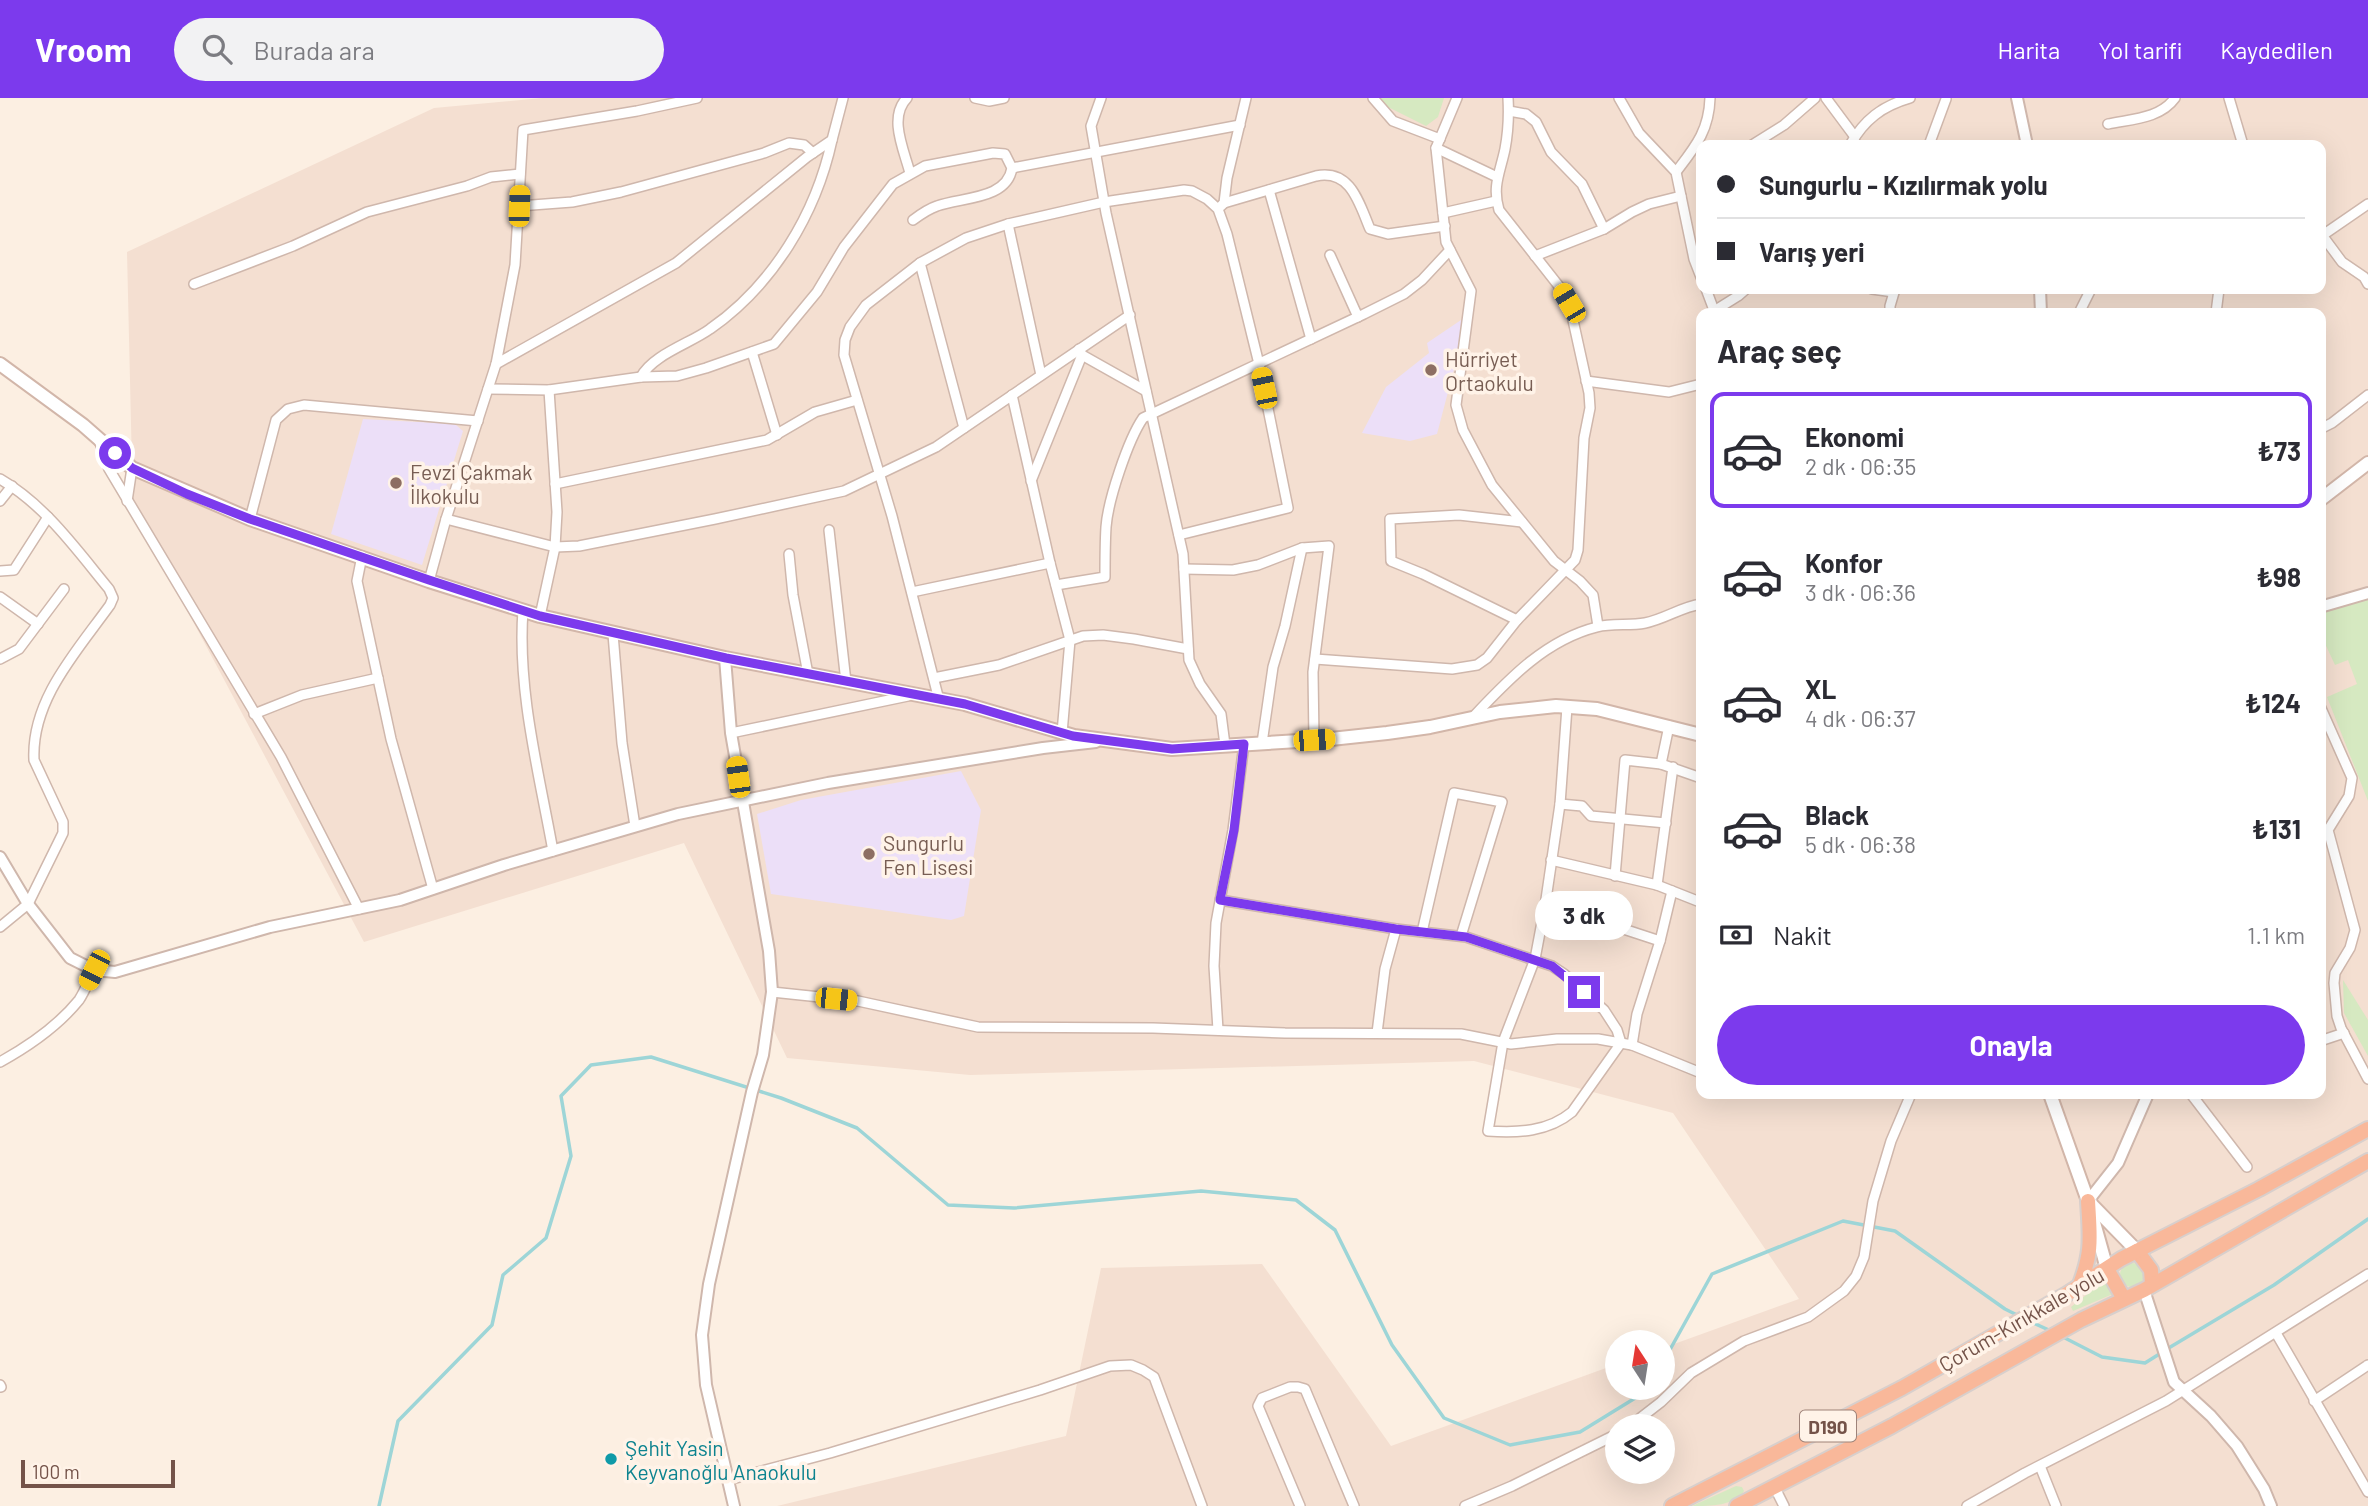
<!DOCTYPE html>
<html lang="tr">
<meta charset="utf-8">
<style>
:root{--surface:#fff;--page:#f2f2f3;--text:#2b2b33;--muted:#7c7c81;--line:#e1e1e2;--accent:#7c3aed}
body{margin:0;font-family:Barlow,sans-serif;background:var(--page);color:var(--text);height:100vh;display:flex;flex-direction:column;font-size:26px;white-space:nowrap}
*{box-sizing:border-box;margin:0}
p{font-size:23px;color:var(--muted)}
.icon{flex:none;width:38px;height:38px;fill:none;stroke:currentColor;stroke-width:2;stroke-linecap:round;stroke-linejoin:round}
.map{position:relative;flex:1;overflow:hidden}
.drawer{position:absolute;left:1696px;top:210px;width:630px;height:791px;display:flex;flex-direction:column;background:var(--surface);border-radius:14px;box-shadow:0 7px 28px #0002}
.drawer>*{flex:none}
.guide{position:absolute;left:1696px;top:42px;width:630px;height:154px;border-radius:14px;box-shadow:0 7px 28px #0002;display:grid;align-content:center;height:154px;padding:0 21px;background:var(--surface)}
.needle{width:46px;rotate:348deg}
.tools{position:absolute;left:1605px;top:1232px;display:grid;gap:14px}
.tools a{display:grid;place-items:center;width:70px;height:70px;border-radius:50%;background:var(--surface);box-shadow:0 7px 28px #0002;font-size:35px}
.scale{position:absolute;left:21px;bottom:18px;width:154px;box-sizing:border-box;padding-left:7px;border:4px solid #745349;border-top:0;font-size:19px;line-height:24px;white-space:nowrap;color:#745349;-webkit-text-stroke:5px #fff3e8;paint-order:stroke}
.end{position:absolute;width:32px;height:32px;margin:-16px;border:9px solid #7c3aed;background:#fff;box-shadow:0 0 0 4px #fff}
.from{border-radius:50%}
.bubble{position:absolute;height:49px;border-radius:24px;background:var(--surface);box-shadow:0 7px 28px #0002;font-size:23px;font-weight:700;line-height:49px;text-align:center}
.car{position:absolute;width:21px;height:42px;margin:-21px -10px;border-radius:9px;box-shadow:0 0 5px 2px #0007;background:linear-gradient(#f5c518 24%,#345 0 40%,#f5c518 0 76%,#345 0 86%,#f5c518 0)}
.guide b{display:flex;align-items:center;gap:24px;height:66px;font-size:26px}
.guide b+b{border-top:2px solid var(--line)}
.guide i{width:18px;height:18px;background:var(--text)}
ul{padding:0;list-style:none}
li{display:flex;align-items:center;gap:21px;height:116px;margin:0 14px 10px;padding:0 7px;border:4px solid transparent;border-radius:14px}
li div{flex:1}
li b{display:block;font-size:26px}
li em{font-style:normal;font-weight:700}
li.active{border-color:var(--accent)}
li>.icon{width:63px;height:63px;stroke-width:1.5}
h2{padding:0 21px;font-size:32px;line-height:84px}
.pay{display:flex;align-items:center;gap:18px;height:77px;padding:0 21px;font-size:26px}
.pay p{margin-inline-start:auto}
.button{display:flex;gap:14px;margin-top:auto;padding:14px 21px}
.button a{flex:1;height:80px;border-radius:42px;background:var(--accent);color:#fff;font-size:28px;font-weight:700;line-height:80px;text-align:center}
header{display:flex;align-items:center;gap:42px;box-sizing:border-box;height:98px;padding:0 35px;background:var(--accent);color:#fff}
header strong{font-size:33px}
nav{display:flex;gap:38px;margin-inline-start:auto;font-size:24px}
.search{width:490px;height:63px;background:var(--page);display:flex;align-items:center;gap:18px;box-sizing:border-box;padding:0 24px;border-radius:38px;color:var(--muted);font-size:26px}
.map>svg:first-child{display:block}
.residential{fill:#f4dfd1;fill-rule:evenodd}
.education{fill:#ecdff8}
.green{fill:#d6e9c1}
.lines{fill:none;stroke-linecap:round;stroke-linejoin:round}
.stream{stroke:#9dd5d7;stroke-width:3.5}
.minor-casing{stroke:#cfb7ac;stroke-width:12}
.tertiary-casing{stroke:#cfb7ac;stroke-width:14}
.secondary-casing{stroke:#d2b6a9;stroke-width:16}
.trunk-casing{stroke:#d8cfcc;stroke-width:18}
.minor{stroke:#fff;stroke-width:9}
.tertiary{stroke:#fff;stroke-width:10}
.secondary{stroke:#fff;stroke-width:12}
.trunk{stroke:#f9b89a;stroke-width:14}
.route{stroke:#7c3aed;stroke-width:9}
.education-dot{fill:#8d6e63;stroke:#fff3e8;stroke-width:2.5}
.culture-dot{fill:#0f9aa8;stroke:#fff3e8;stroke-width:2.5}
.labels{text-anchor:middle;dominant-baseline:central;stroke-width:7;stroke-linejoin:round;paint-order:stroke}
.shield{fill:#fff3e8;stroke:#9e8379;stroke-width:2}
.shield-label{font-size:19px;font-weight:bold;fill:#745349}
.education-label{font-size:21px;fill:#785e54;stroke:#fff3e8;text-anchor:start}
.street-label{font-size:21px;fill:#745349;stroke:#fff3e8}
.culture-label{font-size:21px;fill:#0d838f;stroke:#fff3e8;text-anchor:start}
</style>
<header>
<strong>Vroom</strong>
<div class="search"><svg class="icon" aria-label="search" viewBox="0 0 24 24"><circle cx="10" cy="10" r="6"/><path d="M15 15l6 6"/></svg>Burada ara</div>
<nav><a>Harita</a><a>Yol tarifi</a><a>Kaydedilen</a></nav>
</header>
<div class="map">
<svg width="2368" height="1408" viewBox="0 0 2368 1408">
<rect width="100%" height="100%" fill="#fcefe2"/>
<path class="residential" d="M542,0H2368V1408H777L1066,1338L1101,1170L1262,1166L1391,1348L1617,1266V1290H1662L1663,1250L1799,1201L1673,1015L1474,963L970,977L787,960L684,745L364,844L133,411L127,154L434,10ZM1701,47H2320V191H1701ZM1701,215H2320V996H1701ZM1617,1328H1662V1374H1617Z"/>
<g class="education">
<path d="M1464,220V233L1437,336L1410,343L1362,335L1386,289L1429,255L1427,245Z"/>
<path d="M363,321L455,326L463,333L422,467L331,436Z"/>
<path d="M961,673L981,712L964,818L951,822L771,796L757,716L801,702Z"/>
</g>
<g class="green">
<path d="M1378,0H1444L1438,19L1426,28L1382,6Z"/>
<path d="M2368,500V703L2327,599L2357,586L2348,562L2335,567L2321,537L2320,515Z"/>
<path d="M2343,882L2368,922V958L2344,915Z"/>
<circle cx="2132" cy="1177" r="12"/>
<path d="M2105,1182L2113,1196L2073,1213L2071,1209Z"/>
<path d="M1736,1388L1742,1389L1744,1393C1735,1408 1710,1408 1692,1408Z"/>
</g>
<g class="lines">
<g class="stream">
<path d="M2029,1223L2051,1233"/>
<path d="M2061,1238L2102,1259L2145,1265L2161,1255"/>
<path d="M2167,1251L2274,1187L2368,1121"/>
<path d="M1662,1266L1712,1176L1843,1123L1895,1133L2005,1211L2019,1218"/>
<path d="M379,1408L398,1323L492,1227L503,1177L546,1140L571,1058L561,998L591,967L651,959L781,1000L857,1030L948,1107L1014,1110L1201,1093L1296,1102L1335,1132L1392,1247L1444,1320L1510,1347L1580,1334L1645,1294L1648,1290"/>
</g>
<defs>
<g id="minor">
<path d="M907,0C888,19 904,52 910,75"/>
<path d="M975,0L989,3L1004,0"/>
<path d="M1101,0L1091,28L1106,115L1183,456L1189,562L1200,586L1221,616L1225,647"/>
<path d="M1373,0L1393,23L1440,41"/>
<path d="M1457,0L1436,50L1446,144L1471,193L1456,307L1463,332L1492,387L1554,463L1580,483L1593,497L1598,528"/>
<path d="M1619,0L1639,35L1676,74L1694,161L1701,179"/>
<path d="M1826,0L1855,39"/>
<path d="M2229,0L2243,47"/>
<path d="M1509,13L1526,16L1536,24L1551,54L1582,86L1604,131"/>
<path d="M2108,26C2131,21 2160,21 2175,0"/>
<path d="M1752,47L1784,27L1815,0"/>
<path d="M1850,47C1864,22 1882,8 1910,0"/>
<path d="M1929,47L1946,1"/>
<path d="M1436,50L1497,79"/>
<path d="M1012,70L1240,27"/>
<path d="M1676,74C1695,49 1709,33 1710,0"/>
<path d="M1269,92L1311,241"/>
<path d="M1224,105L1316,78C1351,71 1359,105 1370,131L1388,136L1445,128"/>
<path d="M519,108L572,104L621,94L764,55L789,45L804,47L813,55"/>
<path d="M1221,108L1224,105L1227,80L1246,0"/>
<path d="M1443,115L1496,103"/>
<path d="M1008,126L1041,277"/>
<path d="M2322,137L2342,164L2364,179L2368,186"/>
<path d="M2320,139L2368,106"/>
<path d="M1330,157L1358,219"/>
<path d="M1535,158L1604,131L1632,114L1649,106L1681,98"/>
<path d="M920,165L964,330"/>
<path d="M194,186L293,148L367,114L467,88L491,79L520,76"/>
<path d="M1706,191L1715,215"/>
<path d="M1872,191L1894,194"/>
<path d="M1714,213L1738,198L1746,191"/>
<path d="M1890,215V208L1895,191"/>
<path d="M2079,215L2091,191"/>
<path d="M2216,215L2219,191"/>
<path d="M752,254L777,337"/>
<path d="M1082,257L1146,293"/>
<path d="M496,266L676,165L807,59L832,42L843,0"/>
<path d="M641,279C652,257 691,245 710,231C773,187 816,116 832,42"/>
<path d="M1586,283L1669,294L1701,286"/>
<path d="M488,291L549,292L641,279L677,278L706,270L774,246L817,194L844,149L893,86L925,68L993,55L1005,56L1012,70C1007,102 961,99 937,108C928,111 921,116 913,122"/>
<path d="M1012,297L1050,465L1070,542L1062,635"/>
<path d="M2320,331L2332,325L2368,297"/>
<path d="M99,342L109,371L281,659L359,811"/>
<path d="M0,381C45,407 76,451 109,491L113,500L110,507C77,553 31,602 34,662L63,724V735L28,806L0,829"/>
<path d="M1031,383L1082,257L1079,251"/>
<path d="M555,386L767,342L815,314L857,302"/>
<path d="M0,403L12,388"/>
<path d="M127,403L132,370"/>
<path d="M250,421L276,322L288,311L304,307L478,323"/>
<path d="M446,421L555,449L579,448L715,421L844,393L936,349L1130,217"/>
<path d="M829,432L846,584"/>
<path d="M789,456L793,497L808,576"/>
<path d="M362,458L357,483L391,641L433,791"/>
<path d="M1184,471L1233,472L1258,467L1302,450L1329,448L1313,574L1314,642"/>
<path d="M0,473L14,472L48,419"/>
<path d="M429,483L446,421L496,266L515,167L523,32L637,13L697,0"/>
<path d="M1056,487L1105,479C1105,462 1105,446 1106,429C1108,402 1128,342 1143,320L1364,216L1404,196L1422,182L1450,152"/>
<path d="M912,494L1050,465"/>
<path d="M0,499L38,526"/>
<path d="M523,512C517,592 539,675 553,753"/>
<path d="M540,518L555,449L557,414L549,292"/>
<path d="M1517,522L1423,476L1391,463L1390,421L1459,417L1522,424"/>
<path d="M613,536L622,645L635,728"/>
<path d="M0,561L19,551L64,491"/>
<path d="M1315,561L1452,571L1477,567L1487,560L1517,522L1575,462L1578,452L1584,340L1590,310L1589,295L1569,204L1558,187L1499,112C1492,88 1500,75 1505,51C1508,35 1509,17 1508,0"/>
<path d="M934,580L999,567L1083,538L1103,537L1134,541L1188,551"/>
<path d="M939,602L892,418L844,257L845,242L850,229L866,207L920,165L966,140L1008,126L1104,104L1184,92L1192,93L1207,101L1218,111L1227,136L1259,266L1288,410L1179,437"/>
<path d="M2320,608L2352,680L2349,698L2328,732L2355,832L2350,850L2335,875L2334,885L2337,918L2341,930L2368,981"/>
<path d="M254,616L302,597L378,580"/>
<path d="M1473,619C1508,582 1545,542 1597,529C1612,525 1630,528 1645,525C1665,521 1681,509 1701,506"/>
<path d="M731,635L908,598"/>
<path d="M1262,645L1273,569L1285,528L1302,450"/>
<path d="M1661,666L1669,628"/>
<path d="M1560,706L1582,708L1591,718L1666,725"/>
<path d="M1551,762L1657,787L1700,804"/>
<path d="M1615,778L1625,662L1661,666L1701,680"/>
<path d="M1657,787L1673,669"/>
<path d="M1220,802L1396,831"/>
<path d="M1545,808L1590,820L1660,843L1672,793"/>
<path d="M1422,834L1454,695L1502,704L1461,838"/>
<path d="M772,894L858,903L978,929L1153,930L1285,935L1461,936L1511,946L1557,941H1598L1632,947L1701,975"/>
<path d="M1218,932L1214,868L1216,825L1233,732L1244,646"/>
<path d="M1377,935L1385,871L1396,831L1466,839L1552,868L1564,876L1604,912L1617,932L1621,945L1572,1014C1548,1034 1518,1035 1488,1033L1503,944L1535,861L1545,808L1560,706L1567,609"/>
<path d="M2320,943L2344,935"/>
<path d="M1632,947L1637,916L1660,843"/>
<path d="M0,964C29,948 58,928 79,902C85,893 89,882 94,872"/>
<path d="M2191,996L2247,1069"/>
<path d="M2276,1235L2368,1394"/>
<path d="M0,1287L1,1289"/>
<path d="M2314,1303L2368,1267"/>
<path d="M1630,1328L1661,1304L1691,1275L1744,1243L1808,1219L1844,1193L1856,1178L1864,1159L1873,1103L1891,1043L1911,996"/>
<path d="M2040,1368L2056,1408"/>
<path d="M728,1382L830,1355L1040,1292L1110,1268L1131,1267L1143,1272L1154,1279L1202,1408"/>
<path d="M1775,1390L1784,1408"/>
<path d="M1300,1408L1258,1308L1262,1300L1290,1289H1298L1305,1291L1354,1408"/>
<path d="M1465,1408L1512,1388L1617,1336"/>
<path d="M1967,1408L2025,1375L2166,1303L2368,1176"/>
</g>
<g id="tertiary">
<path d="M2017,0L2027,47"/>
<path d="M2040,191L2041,215"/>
<path d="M2320,509L2368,495"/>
<path d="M725,560L731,635L769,853L772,894L763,957L752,994L709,1186L702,1237L706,1287L734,1408"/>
<path d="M0,759L28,806L70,860L94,872L115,874L270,829L400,802L504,767L678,716L828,685L1043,650L1096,644"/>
<path d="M2088,1103L2118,1065L2148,996"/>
<path d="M2144,1192L2174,1284L2211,1318L2237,1348L2264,1391L2271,1408"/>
</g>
<g id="secondary">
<path d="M0,266L83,327L132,370L250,421L429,483L540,518L725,560L965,606L1074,638L1172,651L1331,641L1387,635L1430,629L1500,614L1556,608L1597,611L1701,637"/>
<path d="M2320,402L2368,365"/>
<path d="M2050,996L2088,1103L2107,1171"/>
<path d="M2090,1105L2137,1153"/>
</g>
<g id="trunk">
<path d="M2137,1153L2151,1172L2152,1186"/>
<path d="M2107,1171L2124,1201"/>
<path d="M2079,1189C2093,1153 2090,1139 2088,1103"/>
<path d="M1672,1408L1902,1290L2067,1196L2121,1161L2259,1091L2368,1031"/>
<path d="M1737,1408L1892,1328L2081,1222L2144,1192L2368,1063"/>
</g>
</defs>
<use href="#minor" class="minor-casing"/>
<use href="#tertiary" class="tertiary-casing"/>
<use href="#secondary" class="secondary-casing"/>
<use href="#trunk" class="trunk-casing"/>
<use href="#minor" class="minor"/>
<use href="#tertiary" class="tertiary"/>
<use href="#secondary" class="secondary"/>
<use href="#trunk" class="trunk"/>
</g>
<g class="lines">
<path class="route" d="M115,355L132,370L187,396L250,421L429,482L540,518L726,560L965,606L1073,638L1172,651L1244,646L1234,732L1220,802L1396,831L1466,839L1552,868L1584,894"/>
</g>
<g class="education-dot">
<circle cx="1431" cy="272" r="7"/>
<circle cx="396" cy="385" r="7"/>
<circle cx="869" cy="756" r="7"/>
</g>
<circle class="culture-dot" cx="611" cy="1361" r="7"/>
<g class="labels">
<rect class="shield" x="1800" y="1312.5" width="56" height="31" rx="5"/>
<g class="shield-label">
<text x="1828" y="1328">D190</text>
</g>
<g class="education-label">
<text x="1445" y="260">Hürriyet<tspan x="1445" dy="24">Ortaokulu</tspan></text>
<text x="410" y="373">Fevzi Çakmak<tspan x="410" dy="24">İlkokulu</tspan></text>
<text x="883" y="744">Sungurlu<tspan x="883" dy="24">Fen Lisesi</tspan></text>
</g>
<g class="street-label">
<text transform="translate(2021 1221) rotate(-30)">Çorum-Kırıkkale yolu</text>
</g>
<g class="culture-label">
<text x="625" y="1349">Şehit Yasin<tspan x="625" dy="24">Keyvanoğlu Anaokulu</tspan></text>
</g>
</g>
</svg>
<div class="tools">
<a><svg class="needle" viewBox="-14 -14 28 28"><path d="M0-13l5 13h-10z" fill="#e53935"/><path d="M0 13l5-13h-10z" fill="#7c7c81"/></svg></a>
<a><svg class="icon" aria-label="layers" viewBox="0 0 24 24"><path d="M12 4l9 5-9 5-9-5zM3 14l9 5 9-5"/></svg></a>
</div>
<div class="scale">100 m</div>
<i class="end from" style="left:115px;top:355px"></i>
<i class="end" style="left:1584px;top:894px"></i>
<div class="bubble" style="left:1535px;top:793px;width:98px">3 dk</div>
<i class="car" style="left:519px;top:108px;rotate:2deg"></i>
<i class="car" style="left:1569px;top:205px;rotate:329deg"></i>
<i class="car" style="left:1264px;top:290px;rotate:348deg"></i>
<i class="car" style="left:1314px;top:642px;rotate:86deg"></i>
<i class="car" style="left:738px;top:679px;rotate:352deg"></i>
<i class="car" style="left:94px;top:872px;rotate:207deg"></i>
<i class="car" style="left:836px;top:901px;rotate:96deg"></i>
<div class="guide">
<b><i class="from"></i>Sungurlu - Kızılırmak yolu</b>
<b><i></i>Varış yeri</b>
</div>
<section class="drawer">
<h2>Araç seç</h2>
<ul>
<li class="active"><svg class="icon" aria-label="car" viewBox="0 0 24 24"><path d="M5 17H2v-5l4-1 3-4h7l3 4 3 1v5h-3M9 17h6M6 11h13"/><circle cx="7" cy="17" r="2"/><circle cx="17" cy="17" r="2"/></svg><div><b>Ekonomi</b><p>2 dk · 06:35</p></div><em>₺73</em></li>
<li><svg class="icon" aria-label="car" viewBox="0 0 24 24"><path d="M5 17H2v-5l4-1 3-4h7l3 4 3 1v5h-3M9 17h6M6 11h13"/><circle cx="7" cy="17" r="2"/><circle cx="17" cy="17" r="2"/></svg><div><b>Konfor</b><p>3 dk · 06:36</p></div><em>₺98</em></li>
<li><svg class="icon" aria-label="car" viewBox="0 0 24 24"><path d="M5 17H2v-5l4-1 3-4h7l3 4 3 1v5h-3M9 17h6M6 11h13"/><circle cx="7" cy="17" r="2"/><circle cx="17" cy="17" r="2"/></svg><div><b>XL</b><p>4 dk · 06:37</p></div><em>₺124</em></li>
<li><svg class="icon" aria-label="car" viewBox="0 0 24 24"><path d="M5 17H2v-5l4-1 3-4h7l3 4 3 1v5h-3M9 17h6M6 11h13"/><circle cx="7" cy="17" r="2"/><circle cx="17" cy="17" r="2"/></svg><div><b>Black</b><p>5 dk · 06:38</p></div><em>₺131</em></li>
</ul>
<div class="pay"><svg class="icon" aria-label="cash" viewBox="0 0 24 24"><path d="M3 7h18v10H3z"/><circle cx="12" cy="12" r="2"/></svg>Nakit<p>1.1 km</p></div>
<div class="button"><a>Onayla</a></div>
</section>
</div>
